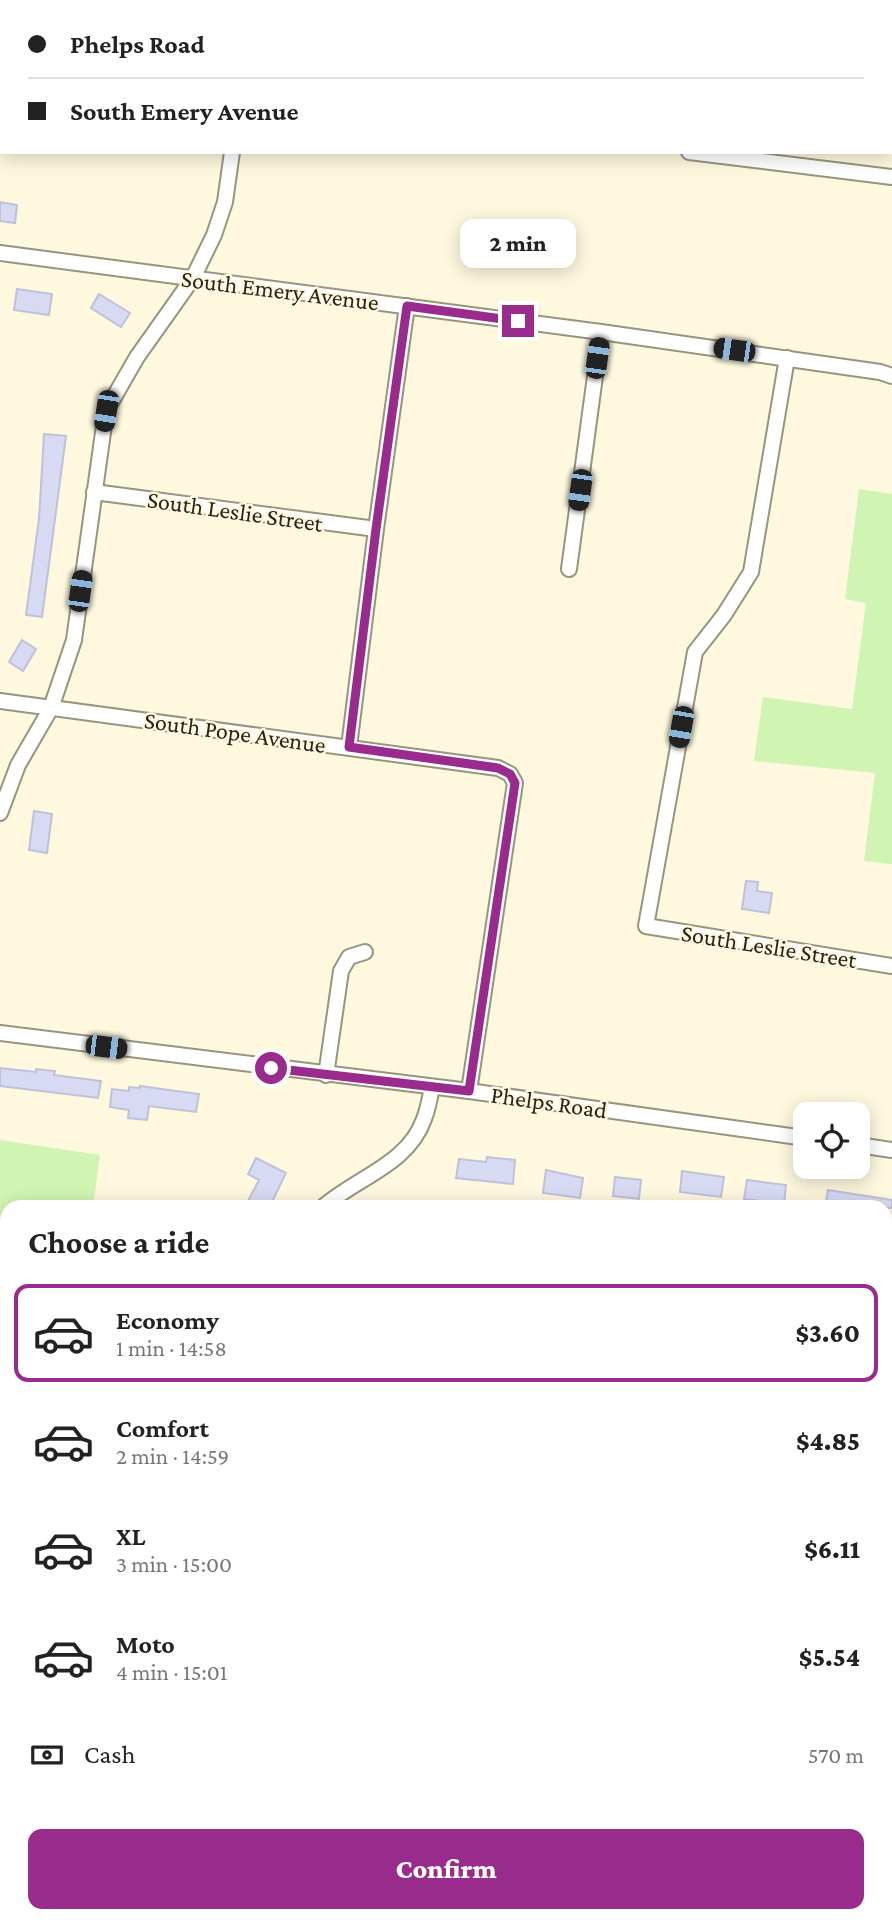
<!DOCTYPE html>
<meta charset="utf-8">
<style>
:root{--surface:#fff;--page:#f2f2f2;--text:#222;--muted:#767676;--line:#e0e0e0;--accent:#982b8c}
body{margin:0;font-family:"Crimson Pro",serif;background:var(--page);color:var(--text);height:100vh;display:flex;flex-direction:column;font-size:26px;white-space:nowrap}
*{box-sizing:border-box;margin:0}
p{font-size:23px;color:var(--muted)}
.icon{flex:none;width:38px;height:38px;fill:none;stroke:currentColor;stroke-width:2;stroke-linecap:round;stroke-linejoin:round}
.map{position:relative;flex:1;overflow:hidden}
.details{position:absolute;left:0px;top:1200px;width:892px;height:723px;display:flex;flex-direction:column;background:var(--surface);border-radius:21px 21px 0 0;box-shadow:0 4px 18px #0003}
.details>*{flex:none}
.guide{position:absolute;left:0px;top:0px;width:892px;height:154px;box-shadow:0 4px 18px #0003;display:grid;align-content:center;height:154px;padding:0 28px;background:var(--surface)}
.controls{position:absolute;left:793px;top:1102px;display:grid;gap:14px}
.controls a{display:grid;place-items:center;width:77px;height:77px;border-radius:14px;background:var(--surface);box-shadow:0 4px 18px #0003;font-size:35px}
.end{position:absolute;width:32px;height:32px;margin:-16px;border:9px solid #982b8c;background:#fff;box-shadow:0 0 0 4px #fff}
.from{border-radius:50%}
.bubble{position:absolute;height:49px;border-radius:14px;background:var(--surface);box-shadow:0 4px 18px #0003;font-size:23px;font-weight:800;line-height:49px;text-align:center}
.car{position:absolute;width:21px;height:42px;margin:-21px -10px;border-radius:9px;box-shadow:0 0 5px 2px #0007;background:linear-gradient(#222 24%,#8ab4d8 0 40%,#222 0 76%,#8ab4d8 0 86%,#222 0)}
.guide b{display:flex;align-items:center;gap:24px;height:66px;font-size:26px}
.guide b+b{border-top:2px solid var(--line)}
.guide i{width:18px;height:18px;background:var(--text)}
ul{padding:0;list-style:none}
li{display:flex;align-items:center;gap:21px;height:98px;margin:0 14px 10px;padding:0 14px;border:4px solid transparent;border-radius:14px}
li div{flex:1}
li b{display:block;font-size:26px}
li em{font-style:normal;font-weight:800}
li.current{border-color:var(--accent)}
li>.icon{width:63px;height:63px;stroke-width:1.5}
h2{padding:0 28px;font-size:32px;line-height:84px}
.pay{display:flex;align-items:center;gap:18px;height:77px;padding:0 28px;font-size:26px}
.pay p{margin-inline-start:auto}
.primary-button{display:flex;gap:14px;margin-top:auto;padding:14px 28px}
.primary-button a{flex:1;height:80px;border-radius:14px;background:var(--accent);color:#fff;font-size:28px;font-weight:800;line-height:80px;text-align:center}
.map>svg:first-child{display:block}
.green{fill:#d0f5b3}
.building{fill:#d8daf3;stroke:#bfc1d9;stroke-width:2}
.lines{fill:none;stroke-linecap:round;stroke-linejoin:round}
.minor-casing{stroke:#99947d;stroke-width:18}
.minor{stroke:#fff;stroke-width:14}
.route{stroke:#982b8c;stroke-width:9}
.labels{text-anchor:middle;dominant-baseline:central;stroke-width:5;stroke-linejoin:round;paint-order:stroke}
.street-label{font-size:24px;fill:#26241b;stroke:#fdf8de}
</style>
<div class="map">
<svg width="892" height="1923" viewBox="0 0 892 1923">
<rect width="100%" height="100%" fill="#fdf8de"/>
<g class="green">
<path d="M859,489L892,494V864L864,861L875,773L754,761L763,697L852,709L866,603L845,599Z"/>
<path d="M0,1140L100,1155L93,1207L7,1208V1359L0,1358Z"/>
</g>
<g class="building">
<path d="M0,202L17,205L15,223L0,221Z"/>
<path d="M17,289L52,294L49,315L14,310Z"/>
<path d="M99,294L130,313L121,327L91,308Z"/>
<path d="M44,434L66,436L42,617L26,615L39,519Z"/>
<path d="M22,640L36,649L23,671L9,662Z"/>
<path d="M34,811L52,814L47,853L29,850Z"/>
<path d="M746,881L758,882L757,891L772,893L769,913L742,909Z"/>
<path d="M0,1068L36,1072V1069L55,1071L54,1075L101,1081L98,1098L0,1086Z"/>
<path d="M140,1086L199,1094L196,1112L149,1106L147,1120L128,1118L129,1110L110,1107L112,1089L129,1091V1087L140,1088Z"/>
<path d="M487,1157L515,1160L513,1184L456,1178L459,1159L486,1162Z"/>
<path d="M256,1158L286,1173L269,1208H260L248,1201L259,1180L248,1174Z"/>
<path d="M546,1170L583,1178L580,1198L543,1193Z"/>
<path d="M682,1171L724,1177L721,1197L680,1192Z"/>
<path d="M615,1177L641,1180L639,1199L613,1196Z"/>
<path d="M747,1180L786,1185L784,1204L744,1199Z"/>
<path d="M828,1190L892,1200V1208H825Z"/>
</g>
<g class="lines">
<defs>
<g id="minor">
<path d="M57,2V0"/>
<path d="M251,2V0"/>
<path d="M764,2V0"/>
<path d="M0,59H2"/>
<path d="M689,152L892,177"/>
<path d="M0,253L601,332L880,372L892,376"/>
<path d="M787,358L751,572L724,615L695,652L646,926L892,966"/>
<path d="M94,492L376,529"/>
<path d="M569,569L601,332"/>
<path d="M0,701L498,768L510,774L515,783L469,1091"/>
<path d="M349,747L376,529L407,306"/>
<path d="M0,813L18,765L51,708L74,640L106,411L137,357L193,278L214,235L225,202L232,152"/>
<path d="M0,1033L469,1091L805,1138"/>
<path d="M326,1075L341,971L349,957L365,952"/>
<path d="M858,1145L892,1150"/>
<path d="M322,1208C355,1178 408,1165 424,1119C428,1109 430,1098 432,1087"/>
<path d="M0,1370L7,1371"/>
<path d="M886,1371L892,1372"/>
<path d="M0,1585L7,1587"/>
<path d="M886,1715L892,1717"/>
<path d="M0,1807L7,1805"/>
<path d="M727,1916L732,1923"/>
</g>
</defs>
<use href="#minor" class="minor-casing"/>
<use href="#minor" class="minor"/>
</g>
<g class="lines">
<path class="route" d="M271,1068L469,1091L515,783L510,774L498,768L349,747L376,529L407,306L518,321"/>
</g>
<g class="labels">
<g class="street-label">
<text transform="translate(280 290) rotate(7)">South Emery Avenue</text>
<text transform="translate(235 511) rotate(8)">South Leslie Street</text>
<text transform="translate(235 732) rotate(8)">South Pope Avenue</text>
<text transform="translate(769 946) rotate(9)">South Leslie Street</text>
<text transform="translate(549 1102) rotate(8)">Phelps Road</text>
</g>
</g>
</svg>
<div class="controls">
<a><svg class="icon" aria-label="locate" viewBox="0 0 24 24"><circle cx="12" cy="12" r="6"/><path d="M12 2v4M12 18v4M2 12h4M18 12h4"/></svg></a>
</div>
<i class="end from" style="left:271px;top:1068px"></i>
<i class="end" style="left:518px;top:321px"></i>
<div class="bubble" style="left:460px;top:219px;width:116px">2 min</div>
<i class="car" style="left:734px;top:350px;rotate:278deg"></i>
<i class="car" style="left:597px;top:358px;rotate:8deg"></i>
<i class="car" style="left:106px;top:411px;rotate:189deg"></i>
<i class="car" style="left:580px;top:490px;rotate:188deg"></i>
<i class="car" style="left:80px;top:591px;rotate:8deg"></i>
<i class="car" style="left:681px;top:727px;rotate:190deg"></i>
<i class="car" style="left:106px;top:1047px;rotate:97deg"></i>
<div class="guide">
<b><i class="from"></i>Phelps Road</b>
<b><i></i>South Emery Avenue</b>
</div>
<section class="details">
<h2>Choose a ride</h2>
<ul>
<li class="current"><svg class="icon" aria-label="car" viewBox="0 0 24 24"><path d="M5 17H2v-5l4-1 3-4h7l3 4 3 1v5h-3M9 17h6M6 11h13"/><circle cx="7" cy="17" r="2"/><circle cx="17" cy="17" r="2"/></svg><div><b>Economy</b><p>1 min · 14:58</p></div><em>$3.60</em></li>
<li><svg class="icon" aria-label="car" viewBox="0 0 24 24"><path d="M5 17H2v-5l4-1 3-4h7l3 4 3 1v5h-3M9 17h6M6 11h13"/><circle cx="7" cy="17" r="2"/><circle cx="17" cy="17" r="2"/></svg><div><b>Comfort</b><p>2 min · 14:59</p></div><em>$4.85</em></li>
<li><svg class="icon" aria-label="car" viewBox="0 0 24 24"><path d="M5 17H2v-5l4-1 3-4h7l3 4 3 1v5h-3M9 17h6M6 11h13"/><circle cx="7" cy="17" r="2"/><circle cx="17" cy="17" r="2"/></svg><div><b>XL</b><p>3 min · 15:00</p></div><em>$6.11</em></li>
<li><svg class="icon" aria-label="car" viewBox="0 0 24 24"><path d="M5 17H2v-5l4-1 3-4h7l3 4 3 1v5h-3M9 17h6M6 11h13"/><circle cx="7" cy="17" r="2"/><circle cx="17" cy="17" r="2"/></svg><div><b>Moto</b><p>4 min · 15:01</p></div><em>$5.54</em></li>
</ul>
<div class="pay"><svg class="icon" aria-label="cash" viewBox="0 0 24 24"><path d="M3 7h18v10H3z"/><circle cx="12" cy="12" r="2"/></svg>Cash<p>570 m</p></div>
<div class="primary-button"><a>Confirm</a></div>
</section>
</div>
